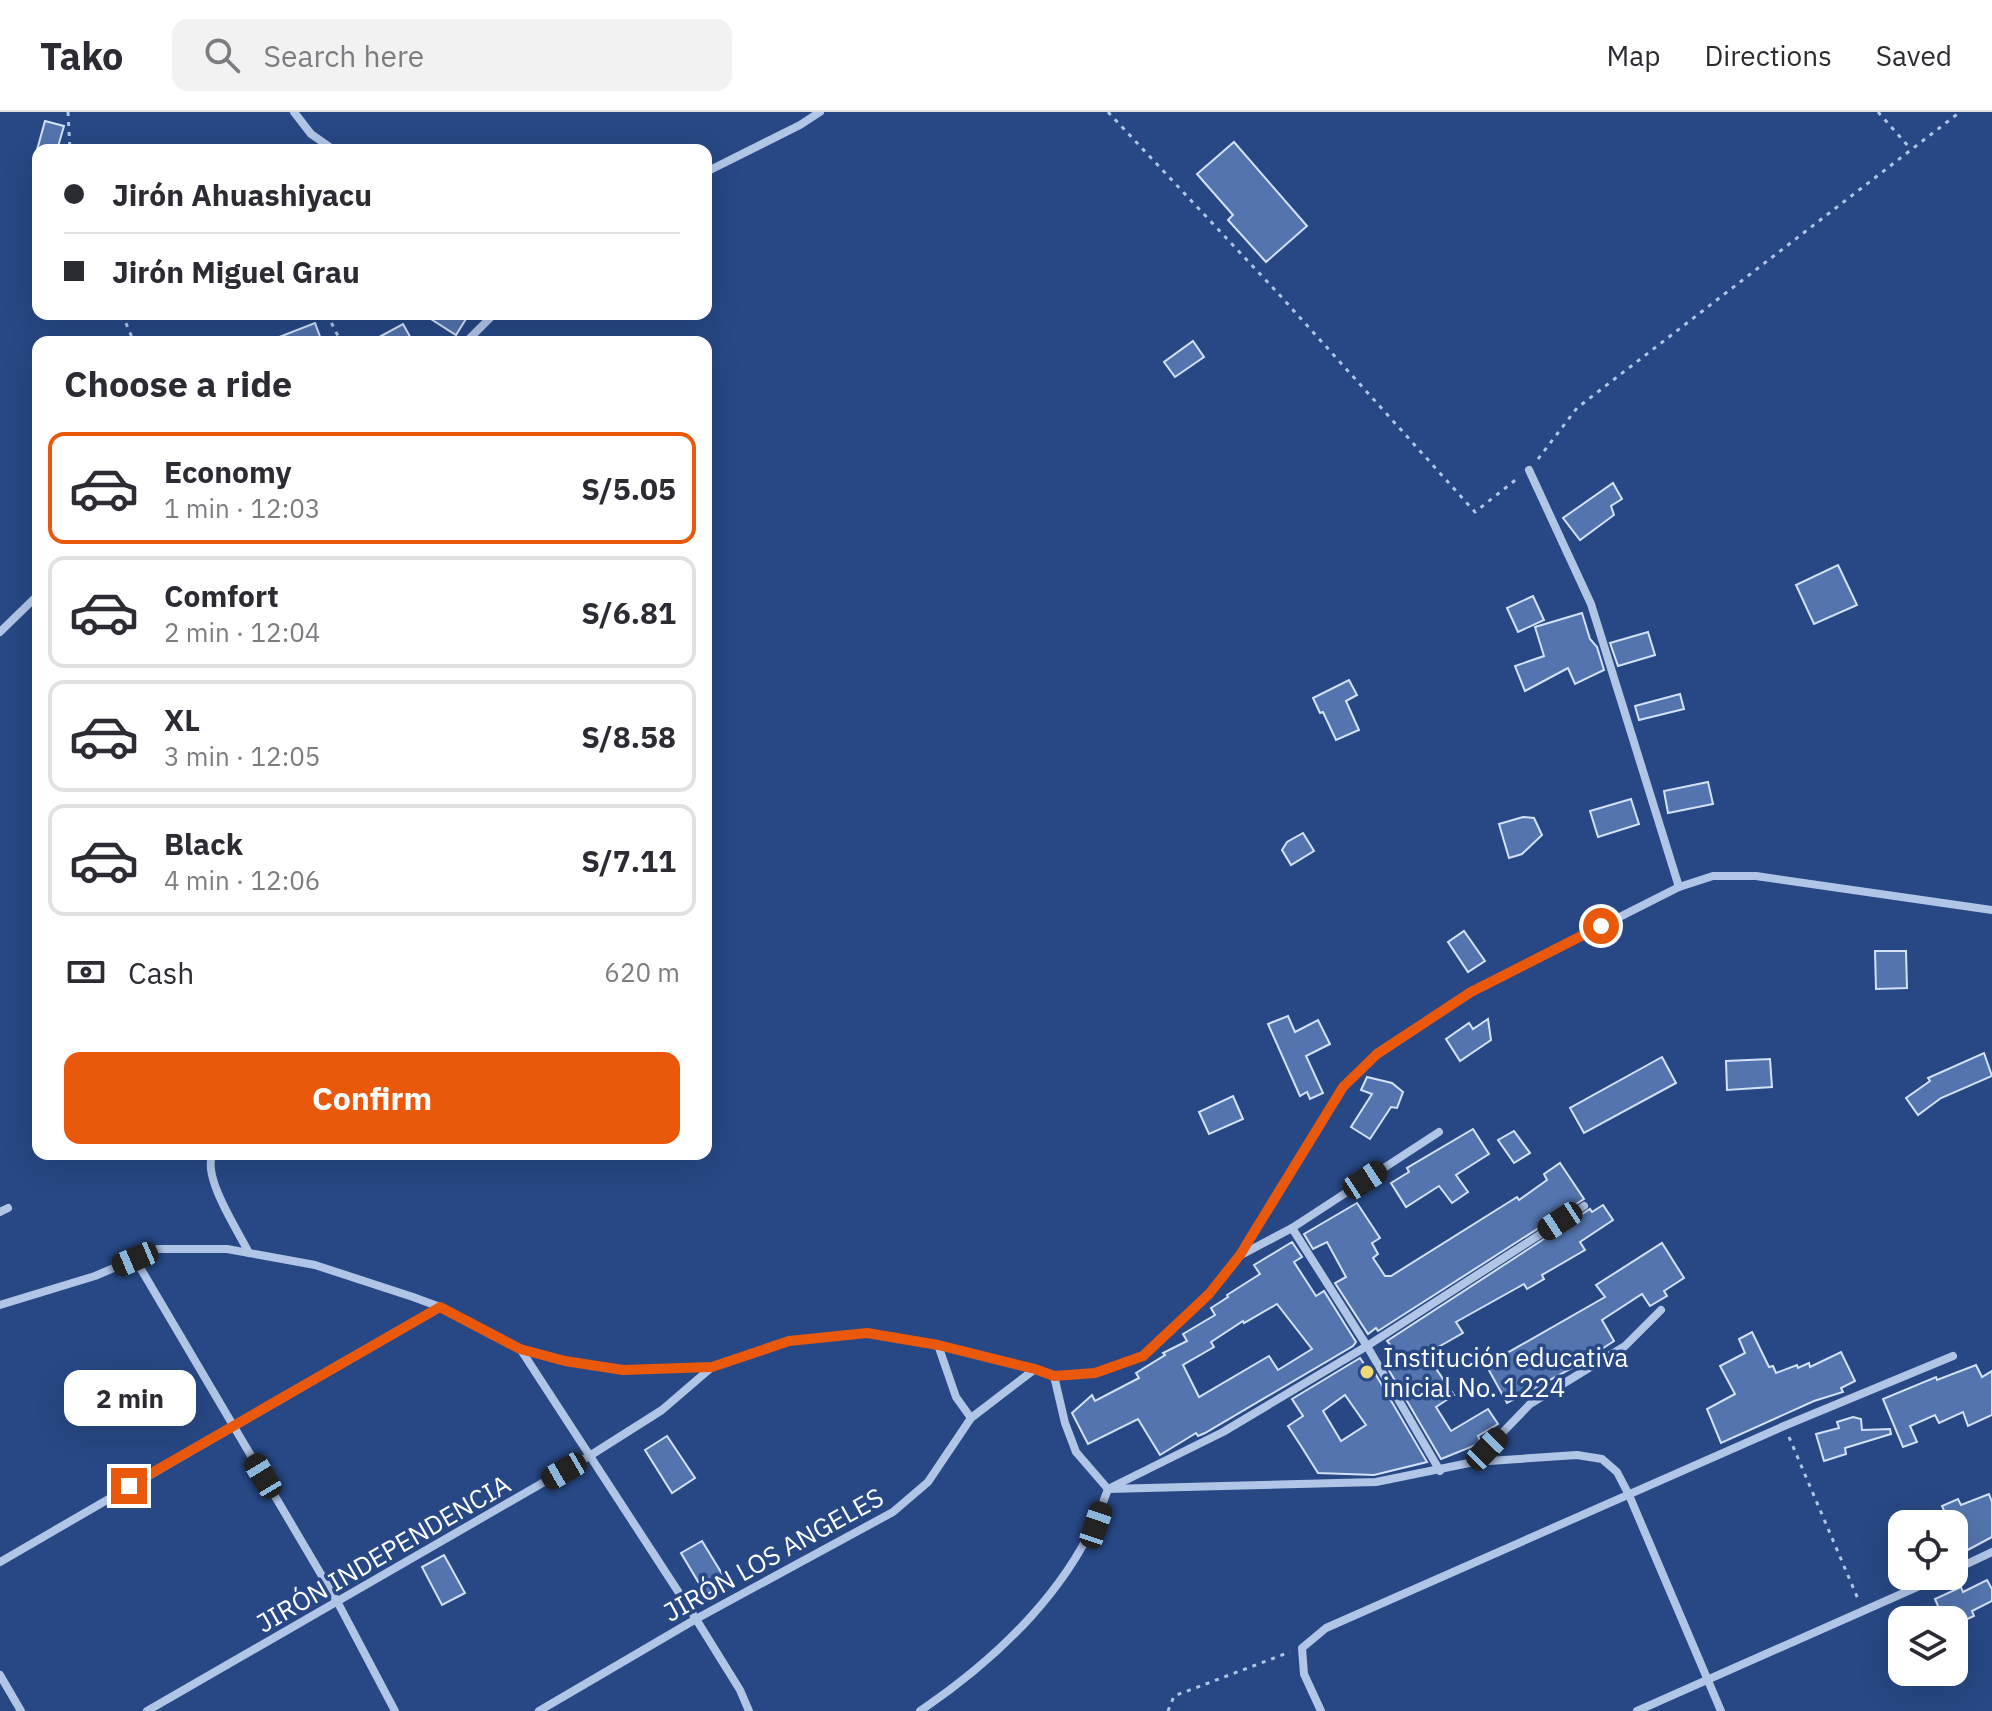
<!DOCTYPE html>
<meta charset="utf-8">
<style>
:root{--surface:#fff;--page:#f2f2f3;--text:#2b2b33;--muted:#7c7c81;--line:#e1e1e2;--accent:#ea580c}
body{margin:0;font-family:"IBM Plex Sans",sans-serif;background:var(--page);color:var(--text);height:100vh;display:flex;flex-direction:column;font-size:30px;white-space:nowrap}
*{box-sizing:border-box;margin:0}
p{font-size:26px;color:var(--muted)}
.icon{flex:none;width:44px;height:44px;fill:none;stroke:currentColor;stroke-width:2;stroke-linecap:round;stroke-linejoin:round}
.map{position:relative;flex:1;overflow:hidden}
.side{position:absolute;left:32px;top:224px;width:680px;height:824px;display:flex;flex-direction:column;background:var(--surface);border-radius:16px;box-shadow:0 8px 32px #0002}
.side>*{flex:none}
.guide{position:absolute;left:32px;top:32px;width:680px;height:176px;border-radius:16px;box-shadow:0 8px 32px #0002;display:grid;align-content:center;height:176px;padding:0 32px;background:var(--surface)}
.buttons{position:absolute;left:1888px;top:1398px;display:grid;gap:16px}
.buttons a{display:grid;place-items:center;width:80px;height:80px;border-radius:16px;background:var(--surface);box-shadow:0 8px 32px #0002;font-size:40px}
.end{position:absolute;width:36px;height:36px;margin:-18px;border:10px solid #ea580c;background:#fff;box-shadow:0 0 0 4px #fff}
.from{border-radius:50%}
.bubble{position:absolute;height:56px;border-radius:16px;background:var(--surface);box-shadow:0 8px 32px #0002;font-size:26px;font-weight:700;line-height:56px;text-align:center}
.car{position:absolute;width:24px;height:48px;margin:-24px -12px;border-radius:10px;box-shadow:0 0 6px 2px #0007;background:linear-gradient(#222 24%,#8ab4d8 0 40%,#222 0 76%,#8ab4d8 0 86%,#222 0)}
.guide b{display:flex;align-items:center;gap:28px;height:76px;font-size:30px}
.guide b+b{border-top:2px solid var(--line)}
.guide i{width:20px;height:20px;background:var(--text)}
ul{padding:0;list-style:none}
li{display:flex;align-items:center;gap:24px;height:112px;margin:0 16px 12px;padding:0 16px;border:4px solid var(--line);border-radius:16px}
li div{flex:1}
li b{display:block;font-size:30px}
li em{font-style:normal;font-weight:700}
li.on{border-color:var(--accent)}
li>.icon{width:72px;height:72px;stroke-width:1.5}
h2{padding:0 32px;font-size:36px;line-height:96px}
.pay{display:flex;align-items:center;gap:20px;height:88px;padding:0 32px;font-size:30px}
.pay p{margin-inline-start:auto}
.button{display:flex;gap:16px;margin-top:auto;padding:16px 32px}
.button a{flex:1;height:92px;border-radius:16px;background:var(--accent);color:#fff;font-size:32px;font-weight:700;line-height:92px;text-align:center}
header{display:flex;align-items:center;gap:48px;box-sizing:border-box;height:112px;padding:0 40px;background:var(--surface);border-bottom:2px solid var(--line)}
header strong{font-size:38px}
nav{display:flex;gap:44px;margin-inline-start:auto;font-size:28px}
.search{width:560px;height:72px;background:var(--page);display:flex;align-items:center;gap:20px;box-sizing:border-box;padding:0 28px;border-radius:16px;color:var(--muted);font-size:30px}
.map>svg:first-child{display:block}
.building{fill:#5374ae;stroke:#d4e1f6;stroke-width:2;fill-rule:evenodd}
.lines{fill:none;stroke-linecap:round;stroke-linejoin:round}
.path{stroke:#b1c5e7;stroke-width:3;stroke-dasharray:4 6;stroke-linecap:butt}
.street{stroke:#b1c5e7;stroke-width:8}
.route{stroke:#ea580c;stroke-width:10}
.poi-dot{fill:#f0d877;stroke:#274885;stroke-width:3}
.labels{text-anchor:middle;dominant-baseline:central;stroke-width:7;stroke-linejoin:round;paint-order:stroke}
.poi-label{font-size:26px;fill:#fff;stroke:#274885;text-anchor:start}
.street-label{font-size:26px;fill:#fff;stroke:#274885}
</style>
<header>
<strong>Tako</strong>
<div class="search"><svg class="icon" aria-label="search" viewBox="0 0 24 24"><circle cx="10" cy="10" r="6"/><path d="M15 15l6 6"/></svg>Search here</div>
<nav><a>Map</a><a>Directions</a><a>Saved</a></nav>
</header>
<div class="map">
<svg width="1992" height="1599" viewBox="0 0 1992 1599">
<rect width="100%" height="100%" fill="#274885"/>
<g class="building">
<path d="M45,9L64,14L57,38H37Z"/>
<path d="M1234,30L1307,114L1266,150L1228,108L1233,103L1197,62Z"/>
<path d="M423,202H469L456,223Z"/>
<path d="M315,211L322,230H269V229Z"/>
<path d="M403,212L413,230H370Z"/>
<path d="M1193,229L1204,245L1175,265L1164,250Z"/>
<path d="M1613,371L1622,387L1611,394L1614,403L1580,428L1563,406Z"/>
<path d="M1838,453L1857,493L1814,512L1796,473Z"/>
<path d="M1533,484L1544,508L1518,520L1507,496Z"/>
<path d="M1582,501L1590,527L1597,535L1604,558L1575,572L1568,556L1525,579L1515,554L1544,544L1535,515Z"/>
<path d="M1648,520L1655,543L1618,554L1610,531Z"/>
<path d="M1349,568L1357,583L1346,589L1359,618L1336,628L1323,600L1320,601L1313,586Z"/>
<path d="M1680,582L1684,597L1639,608L1635,594Z"/>
<path d="M1708,670L1713,692L1668,701L1664,679Z"/>
<path d="M1631,687L1639,712L1598,725L1590,699Z"/>
<path d="M1523,705L1534,706L1542,723L1522,742L1509,746L1499,712Z"/>
<path d="M1303,721L1314,739L1291,753L1282,738L1287,730Z"/>
<path d="M1464,819L1485,849L1468,860L1448,830Z"/>
<path d="M1875,839H1906L1907,876L1876,877Z"/>
<path d="M1288,904L1295,920L1318,908L1330,932L1306,944L1323,981L1310,987L1307,980L1300,984L1268,912Z"/>
<path d="M1488,907L1491,928L1460,949L1446,927L1469,911L1473,917Z"/>
<path d="M1984,941L1992,964L1941,986L1918,1003L1906,986L1930,969L1928,966Z"/>
<path d="M1662,945L1676,971L1584,1021L1570,996Z"/>
<path d="M1770,947L1772,975L1727,978L1726,949Z"/>
<path d="M1367,965L1392,971L1403,980L1397,996L1391,995L1370,1027L1351,1015L1372,982L1361,978Z"/>
<path d="M1233,984L1243,1007L1209,1022L1199,1000Z"/>
<path d="M1473,1017L1489,1042L1456,1063L1468,1080L1452,1091L1439,1074L1406,1095L1391,1071L1409,1060L1407,1056Z"/>
<path d="M1514,1019L1530,1041L1514,1051L1498,1028Z"/>
<path d="M1560,1051L1584,1087L1378,1219L1376,1216L1368,1222L1335,1171L1346,1165L1327,1130L1313,1137L1304,1122L1357,1091L1380,1126L1372,1131L1378,1142L1373,1146L1385,1164H1391L1517,1085L1519,1088L1547,1068L1544,1062Z"/>
<path d="M1603,1093L1613,1108L1580,1130L1585,1138L1542,1163L1544,1167L1527,1177L1524,1172L1456,1210L1463,1221L1426,1242L1454,1283L1436,1295L1451,1319L1488,1297L1498,1312L1478,1324L1481,1331L1441,1347L1387,1255L1401,1246L1387,1229L1590,1097L1592,1100Z"/>
<path d="M1292,1130L1302,1145L1294,1150L1316,1184L1324,1179L1356,1230L1353,1234L1205,1321L1198,1324L1196,1321L1160,1343L1138,1307L1088,1332L1072,1301L1092,1283L1095,1289L1139,1266L1136,1261L1165,1243L1163,1241L1187,1229L1183,1222L1215,1203L1211,1196L1228,1185L1227,1183L1260,1162L1254,1153ZM1277,1192L1312,1237L1278,1258L1269,1244L1199,1285L1183,1253L1214,1235L1211,1230L1243,1209L1244,1211Z"/>
<path d="M1662,1131L1684,1166L1664,1179L1667,1184L1650,1194L1642,1182L1602,1208L1614,1229L1576,1254L1507,1291L1486,1253L1605,1185L1596,1173Z"/>
<path d="M1752,1220L1769,1255L1773,1254L1776,1261L1797,1253L1798,1256L1809,1251L1810,1255L1841,1240L1855,1269L1841,1276L1843,1280L1814,1289L1721,1331L1707,1297L1735,1282L1720,1254L1745,1241L1739,1227Z"/>
<path d="M1360,1246L1373,1265L1376,1263L1427,1350L1374,1363L1318,1361L1301,1334L1288,1314L1303,1304L1292,1287ZM1345,1283L1366,1313L1341,1329L1323,1299Z"/>
<path d="M1976,1253L1982,1265L1992,1259V1303L1968,1314L1963,1300L1939,1311L1935,1303L1910,1314L1917,1330L1903,1335L1883,1287L1936,1265L1937,1268Z"/>
<path d="M1853,1305L1861,1307L1862,1318L1890,1317L1891,1322L1845,1336L1846,1342L1824,1349L1816,1322L1839,1316L1837,1310Z"/>
<path d="M667,1324L695,1366L672,1381L645,1338Z"/>
<path d="M1989,1382L1992,1390V1425L1962,1441L1954,1422V1412H1950L1942,1394L1958,1387L1961,1393Z"/>
<path d="M702,1429L727,1470L706,1483L681,1441Z"/>
<path d="M444,1443L465,1481L442,1493L422,1455Z"/>
<path d="M1987,1468L1992,1477V1489L1972,1499L1974,1504L1954,1513V1508H1944L1935,1487L1961,1475L1963,1480Z"/>
</g>
<g class="lines">
<g class="path">
<path d="M68,0L70,38"/>
<path d="M1108,0L1276,179L1475,400L1518,366"/>
<path d="M1878,0L1910,36"/>
<path d="M122,202L134,230"/>
<path d="M327,202L341,230"/>
<path d="M1538,347L1577,296L1960,0"/>
<path d="M1789,1325L1858,1487"/>
<path d="M1168,1599L1174,1584L1290,1540"/>
</g>
<g class="street">
<path d="M294,0L311,22L334,38"/>
<path d="M706,60L800,13L820,0"/>
<path d="M466,230L494,202"/>
<path d="M1529,358L1591,492L1679,775"/>
<path d="M0,520L38,483"/>
<path d="M213,1042C201,1063 238,1119 249,1141"/>
<path d="M0,1100L8,1096"/>
<path d="M1292,1116L1439,1020"/>
<path d="M1241,1143L1292,1116L1367,1234L1440,1359"/>
<path d="M135,1147L338,1491L395,1599"/>
<path d="M0,1193L95,1164L158,1137H227L315,1153L413,1185L440,1195L520,1237L565,1249L623,1258L712,1255L789,1229L867,1221L938,1233L1035,1257L1054,1264L1095,1261L1143,1244L1209,1182L1240,1143L1343,975L1377,942L1471,880L1679,775L1713,764H1756L1992,798"/>
<path d="M938,1233L956,1285L971,1306"/>
<path d="M521,1238L696,1507L740,1578L749,1599"/>
<path d="M1054,1264L1065,1311L1076,1340L1108,1377"/>
<path d="M1474,1350L1530,1292L1625,1234L1661,1198"/>
<path d="M1112,1375L1223,1320L1367,1234L1584,1094"/>
<path d="M1108,1377L1376,1370L1474,1350L1577,1343L1602,1347L1617,1360L1629,1383L1721,1599"/>
<path d="M0,1450L440,1195"/>
<path d="M1954,1458L1992,1440"/>
<path d="M0,1563L21,1599"/>
<path d="M147,1599L591,1343L662,1298L712,1255"/>
<path d="M539,1599L696,1507L893,1400L928,1370L971,1306L1035,1257"/>
<path d="M920,1599C1000,1545 1077,1471 1108,1377"/>
<path d="M1321,1599L1304,1562L1302,1536L1326,1516L1784,1314L1953,1244"/>
<path d="M1637,1599L1942,1464"/>
</g>
</g>
<g class="lines">
<path class="route" d="M129,1374L440,1195L520,1237L565,1249L623,1258L712,1255L789,1229L867,1221L938,1233L1035,1257L1054,1264L1095,1261L1143,1244L1209,1182L1240,1143L1343,975L1377,942L1471,880L1601,814"/>
</g>
<circle class="poi-dot" cx="1367" cy="1260" r="8"/>
<g class="labels">
<g class="poi-label">
<text x="1383" y="1245">Institución educativa<tspan x="1383" dy="30">inicial No. 1224</tspan></text>
</g>
<g class="street-label">
<text transform="translate(383 1441) rotate(-30)">JIRÓN INDEPENDENCIA</text>
<text transform="translate(773 1442) rotate(-29)">JIRÓN LOS ANGELES</text>
</g>
</g>
</svg>
<div class="buttons">
<a><svg class="icon" aria-label="locate" viewBox="0 0 24 24"><circle cx="12" cy="12" r="6"/><path d="M12 2v4M12 18v4M2 12h4M18 12h4"/></svg></a>
<a><svg class="icon" aria-label="layers" viewBox="0 0 24 24"><path d="M12 4l9 5-9 5-9-5zM3 14l9 5 9-5"/></svg></a>
</div>
<i class="end from" style="left:1601px;top:814px"></i>
<i class="end" style="left:129px;top:1374px"></i>
<div class="bubble" style="left:64px;top:1258px;width:132px">2 min</div>
<i class="car" style="left:1365px;top:1068px;rotate:57deg"></i>
<i class="car" style="left:1560px;top:1109px;rotate:237deg"></i>
<i class="car" style="left:135px;top:1147px;rotate:247deg"></i>
<i class="car" style="left:1487px;top:1337px;rotate:44deg"></i>
<i class="car" style="left:564px;top:1359px;rotate:240deg"></i>
<i class="car" style="left:263px;top:1364px;rotate:329deg"></i>
<i class="car" style="left:1096px;top:1413px;rotate:19deg"></i>
<div class="guide">
<b><i class="from"></i>Jirón Ahuashiyacu</b>
<b><i></i>Jirón Miguel Grau</b>
</div>
<section class="side">
<h2>Choose a ride</h2>
<ul>
<li class="on"><svg class="icon" aria-label="car" viewBox="0 0 24 24"><path d="M5 17H2v-5l4-1 3-4h7l3 4 3 1v5h-3M9 17h6M6 11h13"/><circle cx="7" cy="17" r="2"/><circle cx="17" cy="17" r="2"/></svg><div><b>Economy</b><p>1 min · 12:03</p></div><em>S/5.05</em></li>
<li><svg class="icon" aria-label="car" viewBox="0 0 24 24"><path d="M5 17H2v-5l4-1 3-4h7l3 4 3 1v5h-3M9 17h6M6 11h13"/><circle cx="7" cy="17" r="2"/><circle cx="17" cy="17" r="2"/></svg><div><b>Comfort</b><p>2 min · 12:04</p></div><em>S/6.81</em></li>
<li><svg class="icon" aria-label="car" viewBox="0 0 24 24"><path d="M5 17H2v-5l4-1 3-4h7l3 4 3 1v5h-3M9 17h6M6 11h13"/><circle cx="7" cy="17" r="2"/><circle cx="17" cy="17" r="2"/></svg><div><b>XL</b><p>3 min · 12:05</p></div><em>S/8.58</em></li>
<li><svg class="icon" aria-label="car" viewBox="0 0 24 24"><path d="M5 17H2v-5l4-1 3-4h7l3 4 3 1v5h-3M9 17h6M6 11h13"/><circle cx="7" cy="17" r="2"/><circle cx="17" cy="17" r="2"/></svg><div><b>Black</b><p>4 min · 12:06</p></div><em>S/7.11</em></li>
</ul>
<div class="pay"><svg class="icon" aria-label="cash" viewBox="0 0 24 24"><path d="M3 7h18v10H3z"/><circle cx="12" cy="12" r="2"/></svg>Cash<p>620 m</p></div>
<div class="button"><a>Confirm</a></div>
</section>
</div>
